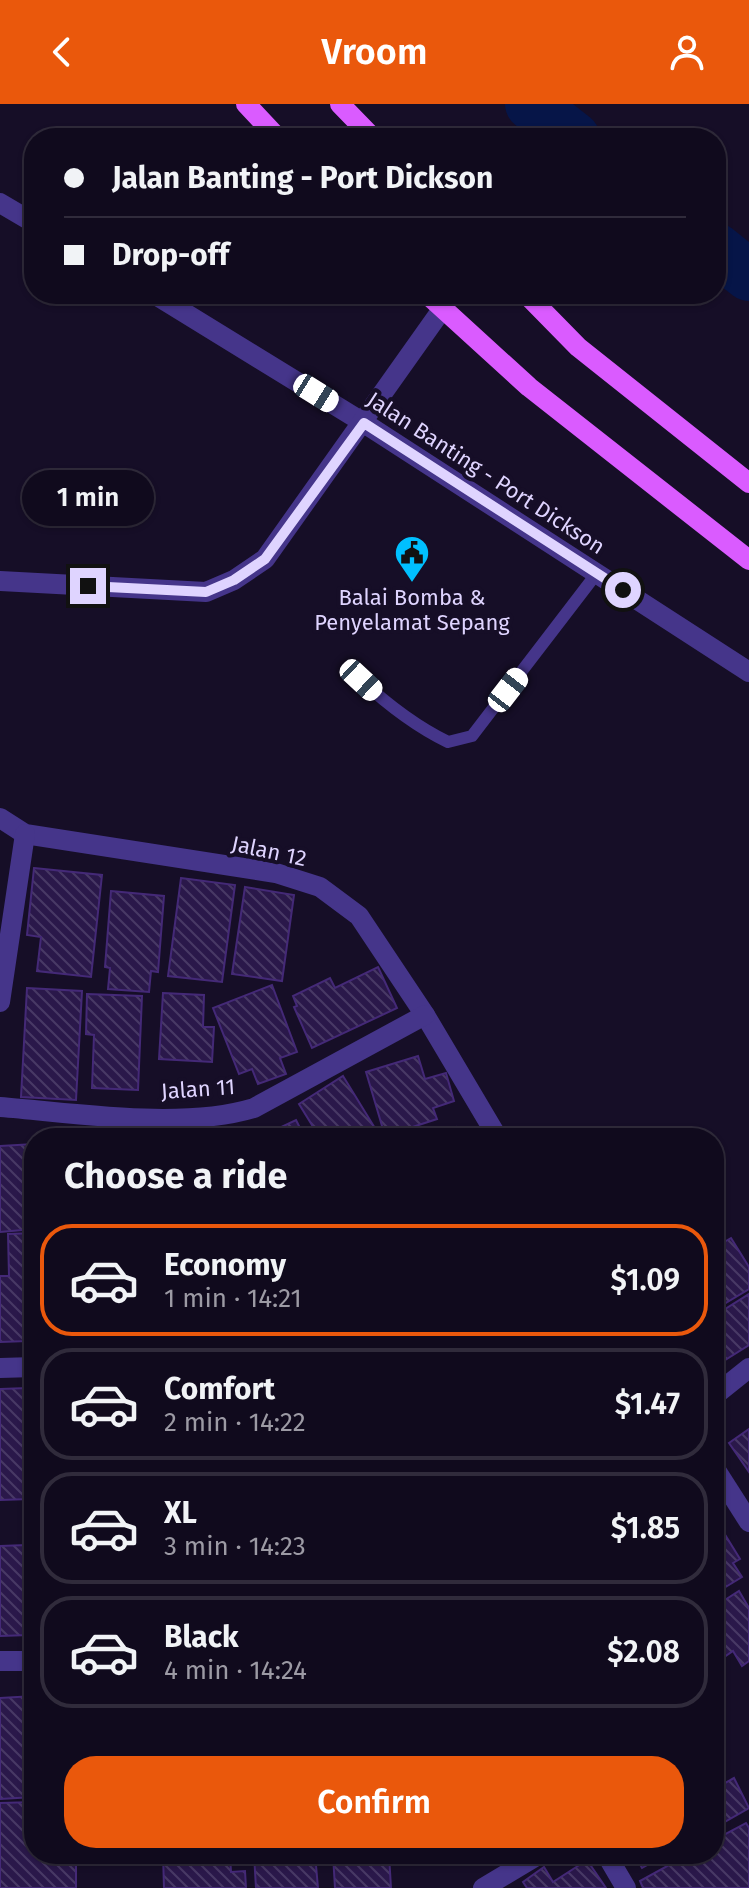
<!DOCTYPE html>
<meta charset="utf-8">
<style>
:root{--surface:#100a1d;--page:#1e182a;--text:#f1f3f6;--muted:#9c9aa4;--line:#302b3b;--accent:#ea580c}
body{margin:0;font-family:"Fira Sans",sans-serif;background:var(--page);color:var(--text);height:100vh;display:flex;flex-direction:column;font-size:30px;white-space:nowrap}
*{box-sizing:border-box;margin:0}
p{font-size:26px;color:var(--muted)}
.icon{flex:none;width:44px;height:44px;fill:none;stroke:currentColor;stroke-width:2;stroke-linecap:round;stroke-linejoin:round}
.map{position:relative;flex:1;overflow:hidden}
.details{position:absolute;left:24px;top:1024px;width:700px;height:736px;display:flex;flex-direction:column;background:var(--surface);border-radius:32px;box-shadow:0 2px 6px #0004,0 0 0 2px var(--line)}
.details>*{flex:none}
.top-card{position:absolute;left:24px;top:24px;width:702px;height:176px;border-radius:32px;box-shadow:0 2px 6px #0004,0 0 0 2px var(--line);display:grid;align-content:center;height:176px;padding:0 40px;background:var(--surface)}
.end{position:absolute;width:36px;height:36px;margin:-18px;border:10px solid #dfd4ff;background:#111;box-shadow:0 0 0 4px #111}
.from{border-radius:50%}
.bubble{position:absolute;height:56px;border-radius:28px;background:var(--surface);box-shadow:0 2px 6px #0004,0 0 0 2px var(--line);font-size:26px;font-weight:600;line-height:56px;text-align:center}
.car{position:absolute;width:24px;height:48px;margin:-24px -12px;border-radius:10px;box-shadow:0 0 6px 2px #0007;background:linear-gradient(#fff 24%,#345 0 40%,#fff 0 76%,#345 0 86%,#fff 0)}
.top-card b{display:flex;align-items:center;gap:28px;height:76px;font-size:30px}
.top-card b+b{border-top:2px solid var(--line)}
.top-card i{width:20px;height:20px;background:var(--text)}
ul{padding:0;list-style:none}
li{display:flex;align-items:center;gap:24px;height:112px;margin:0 16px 12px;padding:0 24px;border:4px solid var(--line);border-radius:32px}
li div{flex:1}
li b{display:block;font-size:30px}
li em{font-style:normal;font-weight:600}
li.selected{border-color:var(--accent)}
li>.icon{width:72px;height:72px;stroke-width:1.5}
h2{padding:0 40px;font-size:36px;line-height:96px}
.action{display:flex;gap:16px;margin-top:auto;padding:16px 40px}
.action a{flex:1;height:92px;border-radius:32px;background:var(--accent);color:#fff;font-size:32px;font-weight:600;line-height:92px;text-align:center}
header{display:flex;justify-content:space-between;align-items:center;height:104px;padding:0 40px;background:var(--accent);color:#fff;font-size:36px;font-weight:600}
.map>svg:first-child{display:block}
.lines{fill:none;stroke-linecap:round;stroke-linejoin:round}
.river{stroke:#061548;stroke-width:52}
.building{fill:url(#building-back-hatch);stroke:#442977;stroke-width:2}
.lane{stroke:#45358a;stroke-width:12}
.street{stroke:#45358a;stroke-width:20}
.primary{stroke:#da5bff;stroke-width:20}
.route{stroke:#dfd4ff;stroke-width:10}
.labels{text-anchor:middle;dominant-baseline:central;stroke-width:8;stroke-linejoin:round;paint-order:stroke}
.street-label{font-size:22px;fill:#dfd4ff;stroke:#160e27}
.poi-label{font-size:22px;fill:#dfd4ff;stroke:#160e27}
</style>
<header><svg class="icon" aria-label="back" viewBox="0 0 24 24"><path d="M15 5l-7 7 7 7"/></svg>Vroom<svg class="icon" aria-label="person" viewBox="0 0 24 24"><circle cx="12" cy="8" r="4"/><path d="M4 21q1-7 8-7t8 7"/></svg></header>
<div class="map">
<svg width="749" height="1784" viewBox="0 0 749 1784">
<defs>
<pattern id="building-back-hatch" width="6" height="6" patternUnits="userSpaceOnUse" patternTransform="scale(2)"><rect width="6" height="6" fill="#2a184a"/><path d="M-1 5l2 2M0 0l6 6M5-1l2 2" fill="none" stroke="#483965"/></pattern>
</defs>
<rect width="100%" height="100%" fill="#160e27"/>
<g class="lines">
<g class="river">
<path d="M531,0L574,34"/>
<path d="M716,145L749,171"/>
</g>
</g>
<g class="building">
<path d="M34,764L102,771L91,873L37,867L41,833L27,831Z"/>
<path d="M181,774L235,781L222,878L168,872Z"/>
<path d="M245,783L294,791L282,877L232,870Z"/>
<path d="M111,787L164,792L158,868L151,867L149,888L108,885L110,864L105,863Z"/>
<path d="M378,863L397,904L312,944L294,903L297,902L293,892L330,874L335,884Z"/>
<path d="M272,881L297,948L280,954L286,970L258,980L252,965L239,970L213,904Z"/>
<path d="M27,884L82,887L76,996L21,993Z"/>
<path d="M163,889L204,891L203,923H214L212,958L159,955Z"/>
<path d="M87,890L142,892L138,986L92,984L94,931L86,930Z"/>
<path d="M418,952L425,975L446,969L454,997L433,1004L437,1015L385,1032L366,968Z"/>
<path d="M343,972L381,1034H320L299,1000Z"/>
<path d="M296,1016L305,1034H258Z"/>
<path d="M236,1023V1034H189L188,1026Z"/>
<path d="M456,1023L462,1034H435Z"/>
<path d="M34,1040V1125L0,1128V1042Z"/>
<path d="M34,1129V1246H28V1237L0,1238V1172H9L8,1130Z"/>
<path d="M731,1134L749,1163V1185L714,1206V1144Z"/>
<path d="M749,1190V1241L714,1263V1212Z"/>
<path d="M27,1284L30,1395L0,1396V1285Z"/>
<path d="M749,1325V1368L729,1339Z"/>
<path d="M714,1372L730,1397L714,1407Z"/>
<path d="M716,1416L740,1455L733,1459L742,1473L714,1490Z"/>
<path d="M26,1441L29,1531L0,1532V1442Z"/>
<path d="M739,1487L749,1504V1557L742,1562L733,1547L714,1560V1503Z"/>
<path d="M34,1592V1693L0,1695V1594Z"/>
<path d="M734,1674L749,1704L714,1724V1685Z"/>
<path d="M34,1698V1750H76V1784H0V1699Z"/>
<path d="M746,1719L749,1724V1784H643L640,1777L689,1750H714V1736Z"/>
<path d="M163,1750H230L231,1768L245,1767L246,1784H164Z"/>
<path d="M254,1750H315L318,1784H256Z"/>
<path d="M333,1750H389L391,1784H335Z"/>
<path d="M634,1750H667L642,1764Z"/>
<path d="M587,1756L606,1784H527L523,1778L544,1763L553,1778Z"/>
</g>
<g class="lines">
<path class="lane" d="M361,576C388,601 415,622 448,638L472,632L597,469"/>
<g class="street">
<path d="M0,99L34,119"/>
<path d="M154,190L364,319L749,568"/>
<path d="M0,477L206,488L234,476L265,455L443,204"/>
<path d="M0,714L25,730L276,769L320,783L359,812L425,911L498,1034"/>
<path d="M0,898L25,730"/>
<path d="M0,1003C77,1009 181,1026 254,1004L425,911"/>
<path d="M0,1264L34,1263"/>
<path d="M714,1292L749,1264"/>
<path d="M714,1363L749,1418"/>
<path d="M0,1557H34"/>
<path d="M606,1750L626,1784"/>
<path d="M483,1784L540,1750"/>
</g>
<g class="primary">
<path d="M246,0L278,34"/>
<path d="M340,0L373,34"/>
<path d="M427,190L529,283L749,456"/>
<path d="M526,190L578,243L749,379"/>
</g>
</g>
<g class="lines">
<path class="route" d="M88,482L206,488L234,476L265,455L364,319L623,486"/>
</g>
<defs>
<symbol id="civic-pin" viewBox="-11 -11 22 30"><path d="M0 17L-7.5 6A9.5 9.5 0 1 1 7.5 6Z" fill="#00c0ff" stroke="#160e27"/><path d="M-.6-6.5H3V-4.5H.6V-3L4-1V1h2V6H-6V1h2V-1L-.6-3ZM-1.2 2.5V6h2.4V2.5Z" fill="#111"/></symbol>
</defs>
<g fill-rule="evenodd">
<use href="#civic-pin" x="392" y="429" width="40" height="54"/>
</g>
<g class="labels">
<g class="street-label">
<text transform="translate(486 369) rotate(33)">Jalan Banting - Port Dickson</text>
<text transform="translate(269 747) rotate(12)">Jalan 12</text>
<text transform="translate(198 985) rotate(-4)">Jalan 11</text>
</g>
<g class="poi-label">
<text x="412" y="493">Balai Bomba &amp;<tspan x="412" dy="25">Penyelamat Sepang</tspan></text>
</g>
</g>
</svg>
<i class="end from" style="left:623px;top:486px"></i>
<i class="end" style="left:88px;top:482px"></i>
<div class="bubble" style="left:22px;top:366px;width:132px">1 min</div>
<i class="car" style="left:316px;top:289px;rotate:122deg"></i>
<i class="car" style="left:361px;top:576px;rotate:133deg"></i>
<i class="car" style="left:508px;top:586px;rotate:38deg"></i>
<div class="top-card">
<b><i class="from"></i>Jalan Banting - Port Dickson</b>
<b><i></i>Drop-off</b>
</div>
<section class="details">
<h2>Choose a ride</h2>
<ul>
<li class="selected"><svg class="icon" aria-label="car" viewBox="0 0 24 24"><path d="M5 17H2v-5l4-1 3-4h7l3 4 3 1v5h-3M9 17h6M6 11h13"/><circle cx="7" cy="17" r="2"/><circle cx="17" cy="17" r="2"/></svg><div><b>Economy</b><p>1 min · 14:21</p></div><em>$1.09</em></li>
<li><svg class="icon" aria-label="car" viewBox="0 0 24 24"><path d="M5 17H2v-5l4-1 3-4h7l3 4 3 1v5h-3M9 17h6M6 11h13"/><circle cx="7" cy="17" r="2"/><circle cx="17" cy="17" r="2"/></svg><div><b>Comfort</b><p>2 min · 14:22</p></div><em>$1.47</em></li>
<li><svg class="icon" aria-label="car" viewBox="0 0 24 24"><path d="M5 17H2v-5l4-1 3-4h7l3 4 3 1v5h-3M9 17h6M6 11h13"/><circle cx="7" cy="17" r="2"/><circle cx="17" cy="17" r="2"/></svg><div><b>XL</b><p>3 min · 14:23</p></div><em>$1.85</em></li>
<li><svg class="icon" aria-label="car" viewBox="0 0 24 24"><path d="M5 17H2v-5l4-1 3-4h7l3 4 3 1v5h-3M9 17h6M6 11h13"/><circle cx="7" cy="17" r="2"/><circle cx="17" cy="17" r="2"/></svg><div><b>Black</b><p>4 min · 14:24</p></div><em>$2.08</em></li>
</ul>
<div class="action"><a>Confirm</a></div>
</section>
</div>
